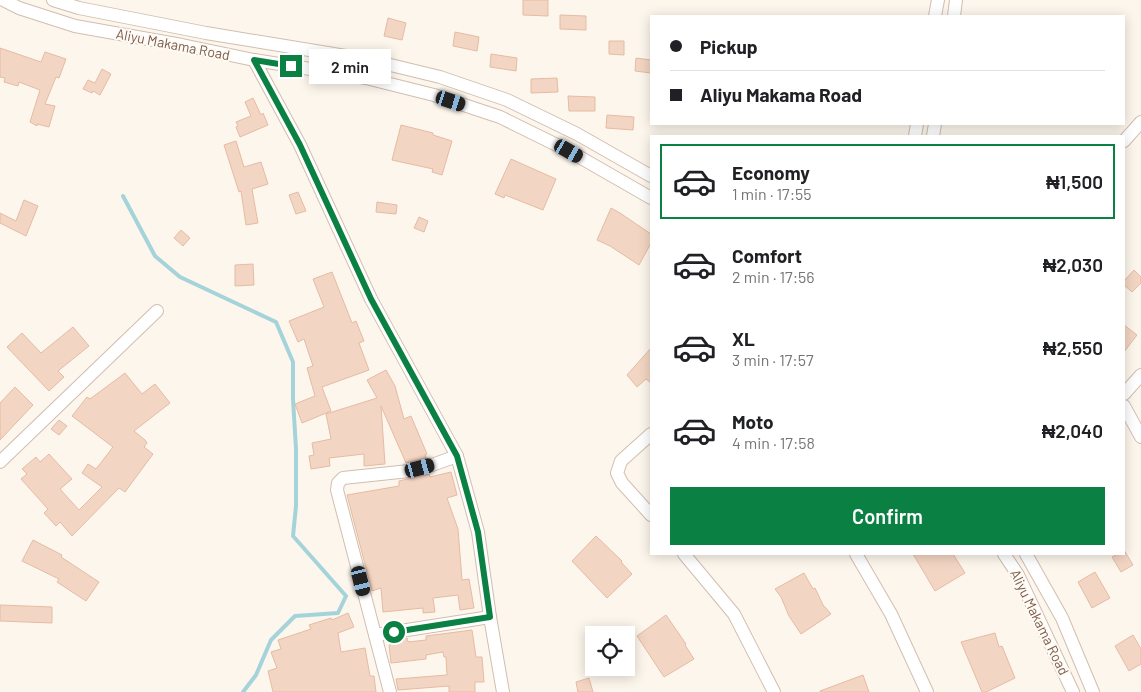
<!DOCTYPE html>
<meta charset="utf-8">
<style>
:root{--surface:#fff;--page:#f6f6f6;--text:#202124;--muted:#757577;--line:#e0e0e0;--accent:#0b8043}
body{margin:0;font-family:Barlow,sans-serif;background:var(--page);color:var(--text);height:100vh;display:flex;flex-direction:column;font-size:19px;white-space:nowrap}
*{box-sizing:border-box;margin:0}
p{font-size:16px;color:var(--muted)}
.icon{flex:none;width:28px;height:28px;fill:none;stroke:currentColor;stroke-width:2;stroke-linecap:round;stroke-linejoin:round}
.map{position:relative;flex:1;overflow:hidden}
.sheet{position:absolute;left:650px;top:135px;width:475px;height:420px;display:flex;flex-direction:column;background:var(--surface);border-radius:0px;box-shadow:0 2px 12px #0003}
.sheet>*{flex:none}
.hud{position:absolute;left:650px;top:15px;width:475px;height:110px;border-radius:0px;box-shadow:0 2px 12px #0003;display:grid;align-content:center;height:110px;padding:0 20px;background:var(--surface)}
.controls{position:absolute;left:585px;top:626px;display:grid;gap:10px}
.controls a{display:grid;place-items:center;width:50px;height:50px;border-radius:0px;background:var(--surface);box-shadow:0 2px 12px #0003;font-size:25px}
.end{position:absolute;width:22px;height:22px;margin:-11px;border:6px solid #0b8043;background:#fff;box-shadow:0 0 0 2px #fff}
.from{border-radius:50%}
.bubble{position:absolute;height:35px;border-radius:0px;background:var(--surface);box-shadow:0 2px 12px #0003;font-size:16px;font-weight:600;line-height:35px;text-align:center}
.car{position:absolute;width:15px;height:30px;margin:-15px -8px;border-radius:6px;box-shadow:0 0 4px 1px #0007;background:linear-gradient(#222 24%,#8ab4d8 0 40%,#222 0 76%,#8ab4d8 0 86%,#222 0)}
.hud b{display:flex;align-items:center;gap:18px;height:48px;font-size:19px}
.hud b+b{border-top:1px solid var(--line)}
.hud i{width:12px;height:12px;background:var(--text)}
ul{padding:9px 0 0;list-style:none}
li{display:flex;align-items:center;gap:15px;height:75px;margin:0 10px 8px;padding:0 10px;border:2px solid transparent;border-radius:0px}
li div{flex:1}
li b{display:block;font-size:19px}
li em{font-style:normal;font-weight:600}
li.on{border-color:var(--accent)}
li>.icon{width:45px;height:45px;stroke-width:1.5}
.action{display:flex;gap:10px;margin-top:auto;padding:10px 20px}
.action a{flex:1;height:58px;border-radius:0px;background:var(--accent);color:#fff;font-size:20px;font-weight:600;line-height:58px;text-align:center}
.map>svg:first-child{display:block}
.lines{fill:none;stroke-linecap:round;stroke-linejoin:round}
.stream{stroke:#a5d3da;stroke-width:4}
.building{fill:#f3d5c3;stroke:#e6bba3}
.minor-casing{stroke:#d1beb0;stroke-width:14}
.minor{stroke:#fff;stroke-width:12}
.route{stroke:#0b8043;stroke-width:6}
.labels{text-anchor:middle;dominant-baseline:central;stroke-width:4;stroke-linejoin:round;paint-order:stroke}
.street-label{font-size:14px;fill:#7a5c4d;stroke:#fffaf3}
</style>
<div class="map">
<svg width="1141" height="692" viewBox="0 0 1141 692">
<rect width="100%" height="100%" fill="#fdf6ec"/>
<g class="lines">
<path class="stream" d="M123,196L155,256L180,277L276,322L293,362V399L296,449V506L293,536L346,596L338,613L295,616L271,640L256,675L243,692"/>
</g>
<g class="building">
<path d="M523,0H548V16L523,15Z"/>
<path d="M560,15L586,16V30L560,29Z"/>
<path d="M388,18L406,23L402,40L384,36Z"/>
<path d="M455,32L479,37L477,51L453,46Z"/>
<path d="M609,41H624V55L609,54Z"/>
<path d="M0,48L41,62L45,52L66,59L59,78L56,77L45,104L55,106L49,127L37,124V126L30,122L40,90L19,82L18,86L4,82L5,78L0,77Z"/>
<path d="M491,54L517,58L516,71L490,67Z"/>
<path d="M636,58L651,60V73L635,71Z"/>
<path d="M102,69L111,74L100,95L93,91L92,93L83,89L88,80L95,83Z"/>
<path d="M557,78L558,92L531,93V79Z"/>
<path d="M568,96L595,97V111H569Z"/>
<path d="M253,98L261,115L263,113L268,125L240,137L236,127L238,126L236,122L251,116L245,102Z"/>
<path d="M607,115L634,117L633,130L606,128Z"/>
<path d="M401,125L433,133V135L452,141L442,175L432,172L433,169L392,160Z"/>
<path d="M236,141L244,167L261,162L268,184L252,189L258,223L246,225L241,191L239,192L224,145Z"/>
<path d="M511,159L556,179L543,210L505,195L504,198L495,194Z"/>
<path d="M298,192L306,211L296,214L289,195Z"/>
<path d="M24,200L38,206L26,236L0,223V213L16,221Z"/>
<path d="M377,202L397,205L396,214L376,212Z"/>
<path d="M611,208L620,213L651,234V243L639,265L610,246L597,240Z"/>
<path d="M419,217L428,221L424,232L414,228Z"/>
<path d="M181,230L190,238L183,246L174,238Z"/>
<path d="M253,264L254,285L235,286V265Z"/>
<path d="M1134,270L1141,277V283L1132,292L1124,285V281Z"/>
<path d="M332,272L352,323L356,321L364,341L359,343L369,370L322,387L331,411L302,423L295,404L315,396L307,368L313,366L304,339L298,342L289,321L324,307L313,279Z"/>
<path d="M1124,325L1137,335L1124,352Z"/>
<path d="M73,327L89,346L58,371L64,377L49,391L7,347L22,333L41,353Z"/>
<path d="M651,348V383L646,379L637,387L627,375Z"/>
<path d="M386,370L395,386L404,419L411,416L427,454L425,455L426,458L406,463L381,406L385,464L364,466V454L329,458L330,466L311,469L309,456L314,455L312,443L331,439L326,414L377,398L367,380Z"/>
<path d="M125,373L142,394L155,384L170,403L134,431L145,440L147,443L144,447L153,454L125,492L119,488L72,536L60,522L56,526L44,513L48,509L21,479L27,474L22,469L36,457L40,462L49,454L72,479L60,489L79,510L102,487L82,473L88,464L96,469L113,447L72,416L87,397L90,399Z"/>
<path d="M15,387L33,405L0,440V403Z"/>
<path d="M59,420L67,426L59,435L51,429Z"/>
<path d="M451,472L457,495L447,498L458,529L462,580L469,579L474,608L460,610L458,595L433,598L435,612L423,613V608L383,612L381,588L372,591L347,495L399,486V481L429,474L430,477Z"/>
<path d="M596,536L622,561L621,562L632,574L607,598L572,561Z"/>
<path d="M33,540L62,555L61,557L99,582L86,601L57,582L59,579L22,561Z"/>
<path d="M1124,550L1133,565L1121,572L1112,557L1118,554H1124Z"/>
<path d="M913,554H953L965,573L935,591Z"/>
<path d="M1095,572L1110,598L1092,608L1078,582Z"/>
<path d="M804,573L813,589L815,588L824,607H825L831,614L801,634L789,616L781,597L775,589Z"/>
<path d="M0,605L52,607V623L0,621Z"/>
<path d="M348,613L354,627L338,633L341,652L365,648L370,676H374L376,692H273L268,671L277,668L271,652L281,649L278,640L311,629L309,625L331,618L332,620Z"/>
<path d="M666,615L686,644L685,645L694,659L664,677L637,636Z"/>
<path d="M472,630L476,657H482L484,682H475V692H449V686L398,690L396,679L447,675L446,657H444L443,652L426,655V659L391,663L389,645L394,644V640L407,638L408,642L426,640V636Z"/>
<path d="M995,633L999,647L1002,646L1015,678L986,692H982L961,642Z"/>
<path d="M1133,635L1141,649V664L1129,671L1115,646Z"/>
<path d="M863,675L869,692H820V691Z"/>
<path d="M589,678L593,692H578L576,682Z"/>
</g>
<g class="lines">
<defs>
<g id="minor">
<path d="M3,0L19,8L75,26L182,45L254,60L366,78L434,95L500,117L569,151L651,198"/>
<path d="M53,0L79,8L206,33L370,60L440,77L507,100L577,134L651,176"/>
<path d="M935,16L938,0"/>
<path d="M954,16L956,0"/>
<path d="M254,60L300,145L371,299L457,456L478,532L490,617L503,692"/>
<path d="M915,136L917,124"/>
<path d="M933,136L935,124"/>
<path d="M1124,141L1141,122"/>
<path d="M1124,394L1141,375"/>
<path d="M1124,406L1141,437"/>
<path d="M651,434L621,461L617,473L622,483L651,515"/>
<path d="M0,462L157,311"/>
<path d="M684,554L734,614L774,692"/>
<path d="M856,554L891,614L927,692"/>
<path d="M1004,554L1018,575L1073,692"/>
<path d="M1026,554L1062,618L1093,692"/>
<path d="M375,635L490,617"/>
<path d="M390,692L337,490L338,483L343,478L409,471L432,465L457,456"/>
</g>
</defs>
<use href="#minor" class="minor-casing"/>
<use href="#minor" class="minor"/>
</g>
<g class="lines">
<path class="route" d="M291,66L254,60L300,145L371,299L457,456L478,532L490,617L394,632"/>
</g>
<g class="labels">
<g class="street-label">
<text transform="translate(173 44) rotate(11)">Aliyu Makama Road</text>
<text transform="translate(1040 622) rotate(64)">Aliyu Makama Road</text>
</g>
</g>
</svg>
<div class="controls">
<a><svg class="icon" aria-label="locate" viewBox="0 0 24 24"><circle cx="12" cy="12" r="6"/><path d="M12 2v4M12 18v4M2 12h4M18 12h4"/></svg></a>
</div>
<i class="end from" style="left:394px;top:632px"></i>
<i class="end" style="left:291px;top:66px"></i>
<div class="bubble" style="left:309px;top:49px;width:82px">2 min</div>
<i class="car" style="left:451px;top:101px;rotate:108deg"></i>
<i class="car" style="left:569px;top:151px;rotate:120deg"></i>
<i class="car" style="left:420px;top:468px;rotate:75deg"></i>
<i class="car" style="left:361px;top:581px;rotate:166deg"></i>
<div class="hud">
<b><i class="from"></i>Pickup</b>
<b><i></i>Aliyu Makama Road</b>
</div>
<section class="sheet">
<ul>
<li class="on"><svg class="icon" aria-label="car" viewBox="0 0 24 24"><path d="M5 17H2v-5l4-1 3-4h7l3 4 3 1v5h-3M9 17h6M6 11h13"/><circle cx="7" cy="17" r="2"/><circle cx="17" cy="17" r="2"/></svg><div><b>Economy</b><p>1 min · 17:55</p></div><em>₦1,500</em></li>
<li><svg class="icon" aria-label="car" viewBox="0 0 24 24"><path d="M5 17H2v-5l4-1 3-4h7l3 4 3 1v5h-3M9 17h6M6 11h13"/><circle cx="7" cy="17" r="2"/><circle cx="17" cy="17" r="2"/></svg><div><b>Comfort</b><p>2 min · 17:56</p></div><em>₦2,030</em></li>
<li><svg class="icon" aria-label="car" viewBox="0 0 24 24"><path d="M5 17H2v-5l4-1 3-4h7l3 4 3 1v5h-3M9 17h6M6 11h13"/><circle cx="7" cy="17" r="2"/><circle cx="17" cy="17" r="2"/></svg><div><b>XL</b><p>3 min · 17:57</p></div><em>₦2,550</em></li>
<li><svg class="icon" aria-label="car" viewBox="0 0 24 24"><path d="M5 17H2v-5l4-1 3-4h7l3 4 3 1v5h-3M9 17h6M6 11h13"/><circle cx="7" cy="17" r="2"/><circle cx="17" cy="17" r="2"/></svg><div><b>Moto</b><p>4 min · 17:58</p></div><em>₦2,040</em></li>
</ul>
<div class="action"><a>Confirm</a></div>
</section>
</div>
